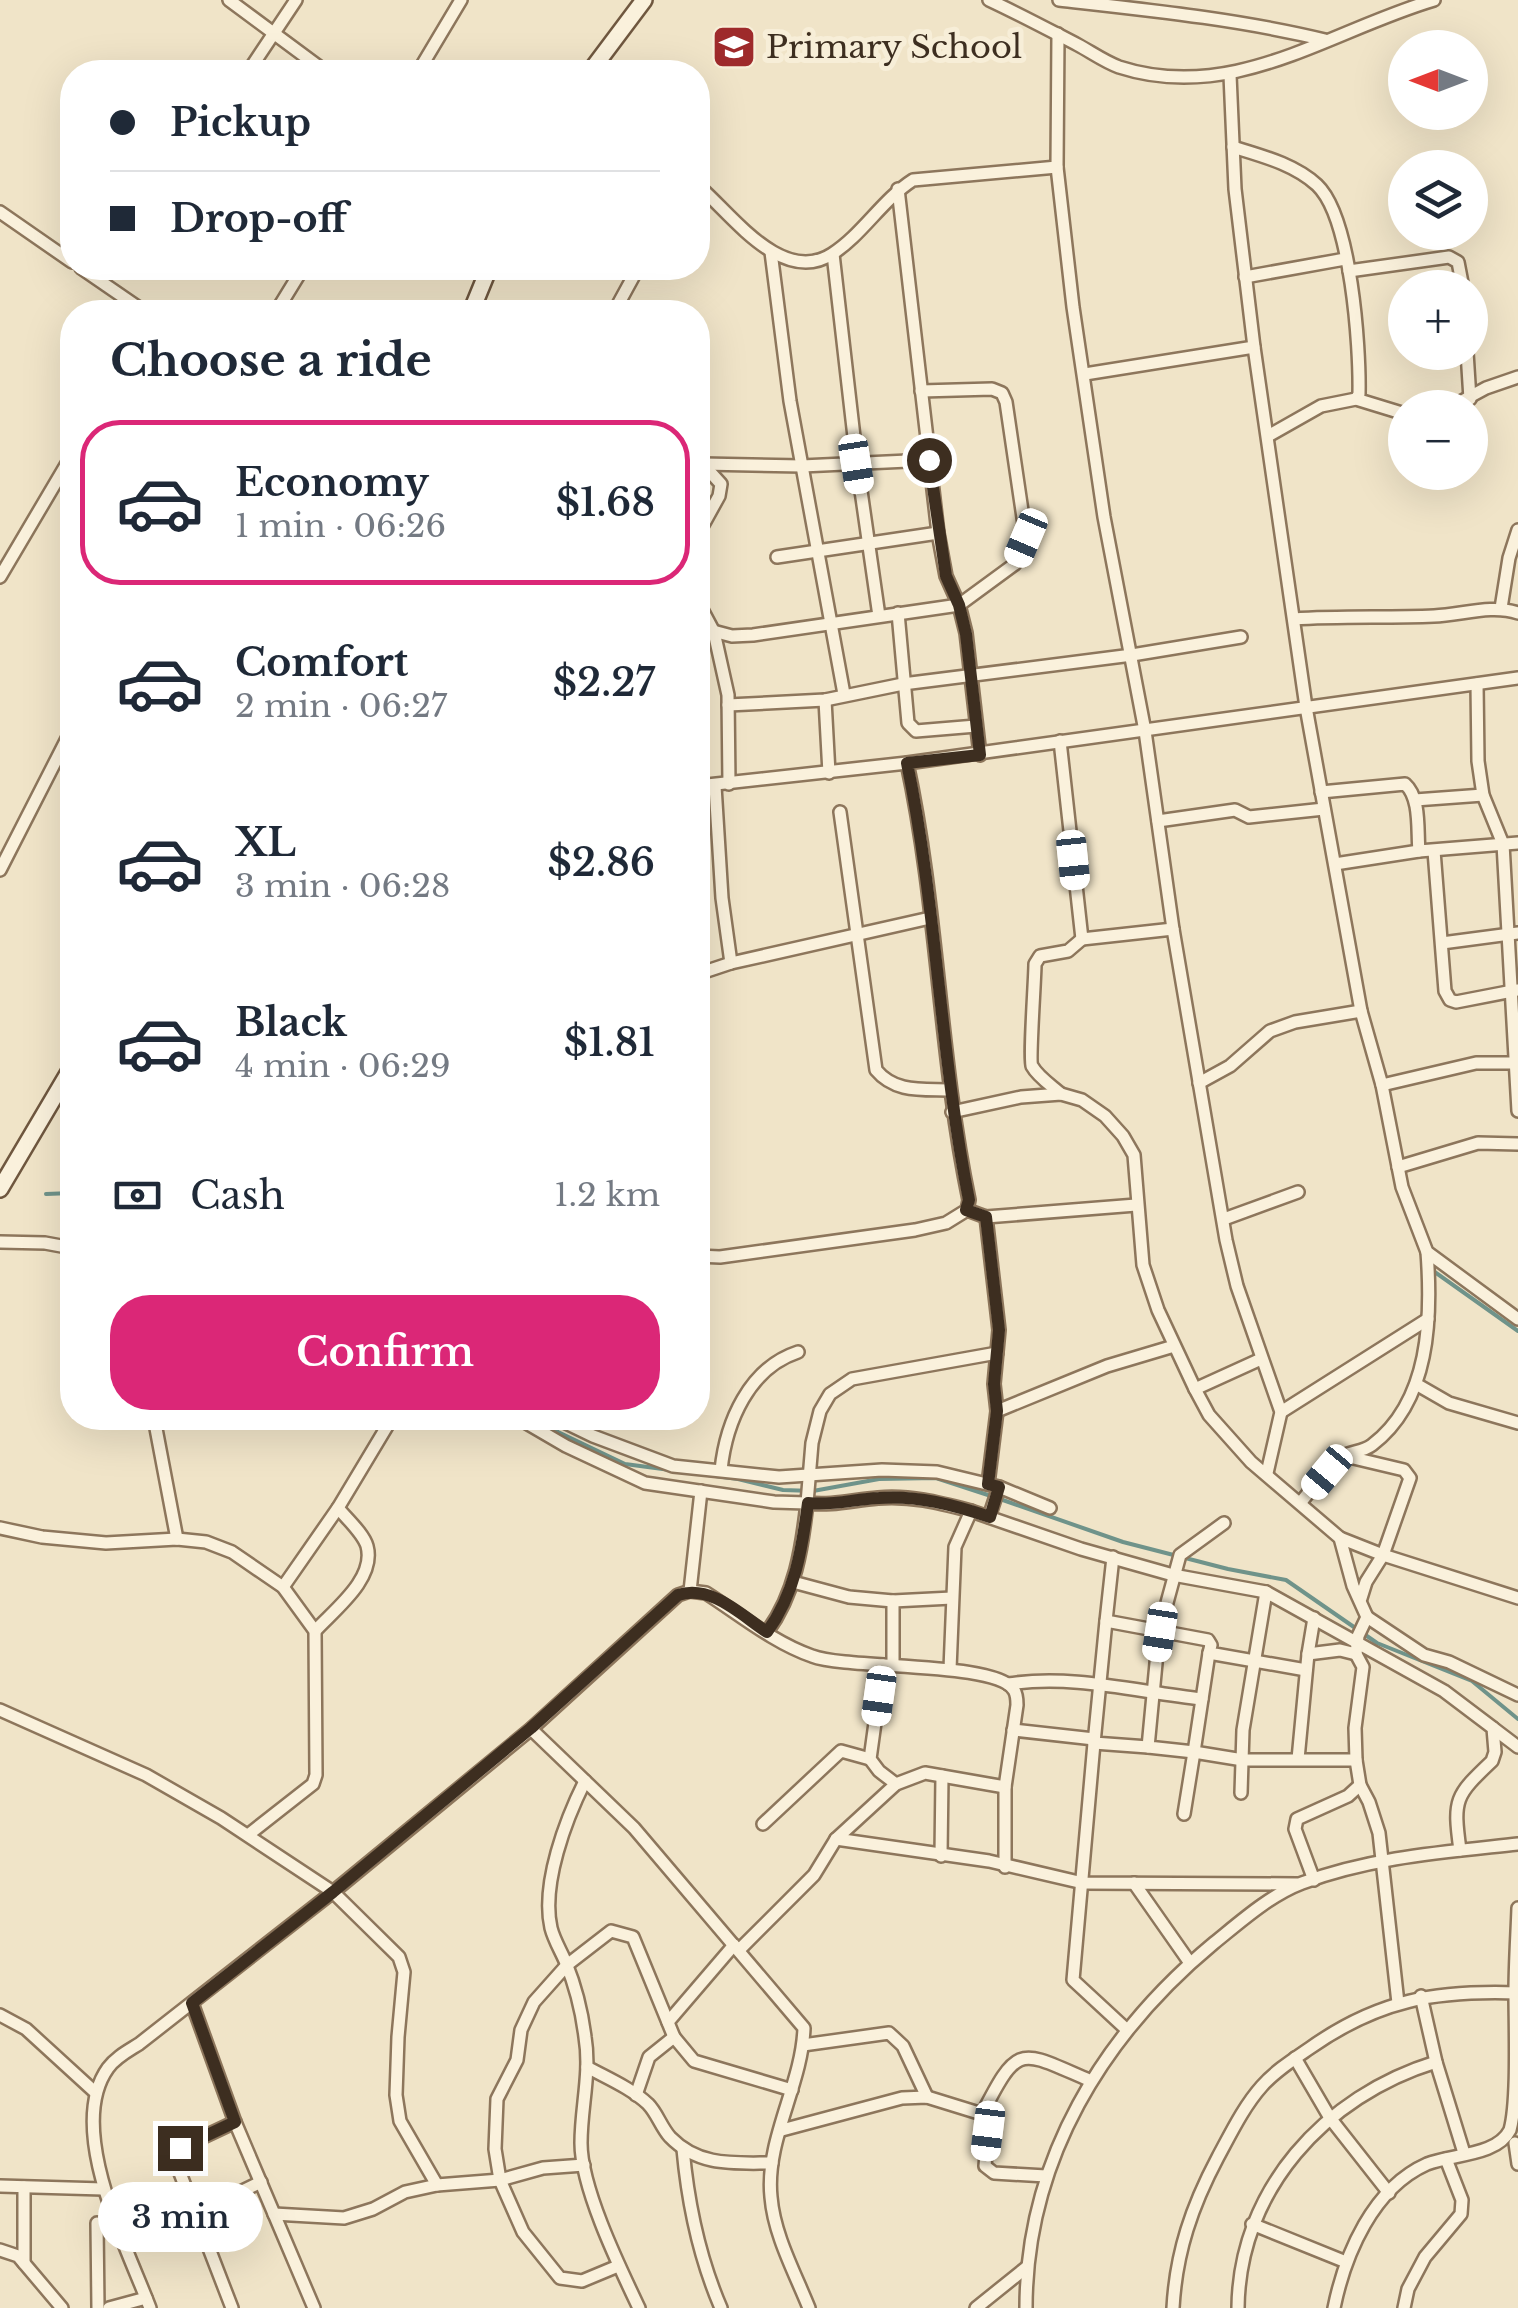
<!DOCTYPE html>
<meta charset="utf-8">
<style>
:root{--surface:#fff;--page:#f6f6f7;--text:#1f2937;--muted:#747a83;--line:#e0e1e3;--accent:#db2777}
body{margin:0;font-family:"Libre Baskerville",serif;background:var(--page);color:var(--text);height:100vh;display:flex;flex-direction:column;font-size:38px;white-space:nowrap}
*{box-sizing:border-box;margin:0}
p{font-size:32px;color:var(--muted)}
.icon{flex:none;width:55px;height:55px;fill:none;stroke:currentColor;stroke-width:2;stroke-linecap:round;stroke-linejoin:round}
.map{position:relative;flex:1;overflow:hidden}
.sheet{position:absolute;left:60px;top:300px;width:650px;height:1130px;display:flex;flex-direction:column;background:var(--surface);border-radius:40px;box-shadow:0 10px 40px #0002}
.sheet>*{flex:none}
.guide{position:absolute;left:60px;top:60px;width:650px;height:220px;border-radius:40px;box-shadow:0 10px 40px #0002;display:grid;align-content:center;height:220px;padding:0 50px;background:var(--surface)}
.needle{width:65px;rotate:270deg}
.controls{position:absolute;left:1388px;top:30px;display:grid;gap:20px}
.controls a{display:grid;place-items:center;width:100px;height:100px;border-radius:50%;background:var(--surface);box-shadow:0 10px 40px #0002;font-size:50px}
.end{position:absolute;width:45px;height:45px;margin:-22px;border:12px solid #3d2e20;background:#fff;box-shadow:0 0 0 5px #fff}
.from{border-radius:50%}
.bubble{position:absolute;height:70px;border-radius:35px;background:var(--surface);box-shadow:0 10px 40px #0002;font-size:32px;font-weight:600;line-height:70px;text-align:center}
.car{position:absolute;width:30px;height:60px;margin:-30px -15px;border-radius:12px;box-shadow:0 0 8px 2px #0007;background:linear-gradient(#fff 24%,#345 0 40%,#fff 0 76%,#345 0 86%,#fff 0)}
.guide b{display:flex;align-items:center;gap:35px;height:95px;font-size:38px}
.guide b+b{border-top:2px solid var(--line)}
.guide i{width:25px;height:25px;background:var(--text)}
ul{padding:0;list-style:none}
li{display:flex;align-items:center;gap:30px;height:165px;margin:0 20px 15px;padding:0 30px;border:5px solid transparent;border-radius:40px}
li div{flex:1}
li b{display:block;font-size:38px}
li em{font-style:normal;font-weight:600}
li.on{border-color:var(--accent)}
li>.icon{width:90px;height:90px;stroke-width:1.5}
h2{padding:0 50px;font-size:45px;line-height:120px}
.pay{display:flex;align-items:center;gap:25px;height:110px;padding:0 50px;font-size:38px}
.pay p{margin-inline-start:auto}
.action{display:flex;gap:20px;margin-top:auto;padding:20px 50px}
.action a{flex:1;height:115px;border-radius:40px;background:var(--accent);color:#fff;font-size:40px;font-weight:600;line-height:115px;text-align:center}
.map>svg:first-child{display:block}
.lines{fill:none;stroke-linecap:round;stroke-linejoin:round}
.stream{stroke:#6f938a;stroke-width:4}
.street-casing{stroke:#8d765c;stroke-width:16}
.secondary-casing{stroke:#6f573f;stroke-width:20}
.street{stroke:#faf1dc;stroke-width:11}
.secondary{stroke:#faf1dc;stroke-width:15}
.route{stroke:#3d2e20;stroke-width:12}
.labels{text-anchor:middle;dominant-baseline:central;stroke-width:10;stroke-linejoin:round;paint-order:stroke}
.poi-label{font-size:32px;fill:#3d2e20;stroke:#f7eed8;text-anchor:start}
</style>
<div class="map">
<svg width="1518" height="2308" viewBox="0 0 1518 2308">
<rect width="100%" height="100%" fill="#f0e4c8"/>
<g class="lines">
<g class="stream">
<path d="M46,1194L72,1193"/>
<path d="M1432,1270L1518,1331"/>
<path d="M537,1418L558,1432L625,1464L738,1479L783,1490L813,1491L879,1479L936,1478L991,1496"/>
<path d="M1000,1499L1123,1542L1228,1569L1286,1580L1377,1643L1472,1681L1518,1719"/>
</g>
<defs>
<g id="street">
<path d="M229,0L326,72"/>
<path d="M989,0C1019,14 1049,30 1078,45C1091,52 1105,62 1119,67C1233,104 1329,31 1434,0"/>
<path d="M1059,0C1148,10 1238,19 1325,40"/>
<path d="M1058,34L1057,167L1073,307L1104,517L1145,731L1173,929L1226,1240L1237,1286L1281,1412L1267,1473"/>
<path d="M248,72L296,0"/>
<path d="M418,72L461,0"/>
<path d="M1230,75L1235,189L1254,347L1306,707L1361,1011L1382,1085L1402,1187L1427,1252L1518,1319"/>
<path d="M1233,147C1262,156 1294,164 1317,185C1351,217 1360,346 1359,394L1356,399"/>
<path d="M898,189L938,533L946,576L959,605L966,633L980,755"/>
<path d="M698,190H703C735,219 784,285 832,254C862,235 882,200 913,180L1057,167"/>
<path d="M0,212L72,262"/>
<path d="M771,252L790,401L844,694"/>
<path d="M833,254L857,463L879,616"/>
<path d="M81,268L145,312"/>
<path d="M1349,271L1449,257L1458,262L1463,288"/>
<path d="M1245,277L1345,259"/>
<path d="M276,312L303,268"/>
<path d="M614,312L638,268"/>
<path d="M1467,352L1470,399"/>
<path d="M1085,374L1254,347"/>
<path d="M1449,408L1486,388L1518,377"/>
<path d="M1268,436L1321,406L1356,399L1405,414"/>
<path d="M703,464L802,466L929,460"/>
<path d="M698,534L719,496L721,484L701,462"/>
<path d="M777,557L938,533"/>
<path d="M0,577L72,455"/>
<path d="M698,602L714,632L728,695L729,784"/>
<path d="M1501,608L1509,558L1518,530"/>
<path d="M898,613L908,723L916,731L976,726"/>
<path d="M1294,619C1341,616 1387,618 1434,616C1462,615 1491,604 1518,613"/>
<path d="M698,627L732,636L753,635L959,605L1015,564L1026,538L1006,402L1002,393L992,389L921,391"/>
<path d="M1477,684L1478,761L1483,795L1503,844L1518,1111"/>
<path d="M825,700L829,773"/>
<path d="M728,705L825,700L903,684L1132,655L1241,637"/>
<path d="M1060,741L1082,939L1173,929"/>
<path d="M698,786L907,763"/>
<path d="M715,786L722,898L731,963"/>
<path d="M1321,792L1405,784C1421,798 1417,831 1419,851"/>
<path d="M1415,800L1483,795"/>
<path d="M840,812L876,1070C895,1093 922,1089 950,1090"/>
<path d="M1158,821L1235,810L1249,817L1324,809"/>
<path d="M1434,851L1445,991L1450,1000L1456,1002L1518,990"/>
<path d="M1335,864L1419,851L1518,843"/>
<path d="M0,870L72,729"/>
<path d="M1442,943L1518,933"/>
<path d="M698,974L731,963L930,918"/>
<path d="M1199,1083L1230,1066L1270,1031L1295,1022L1361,1011"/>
<path d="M1382,1085L1476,1063H1518"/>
<path d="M1061,1094C1052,1086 1038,1077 1032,1066C1029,1060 1035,979 1035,964L1040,956L1068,951L1082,939"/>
<path d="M952,1112L1021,1097L1061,1094L1082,1100L1105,1116L1123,1136L1134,1155L1143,1265L1158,1310L1195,1389L1209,1415L1251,1462L1340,1538L1353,1586L1367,1617L1358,1636L1356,1654L1363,1667L1355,1728L1356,1760L1360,1785L1369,1802L1379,1833L1398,2003"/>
<path d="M1398,1167L1478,1143L1518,1144"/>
<path d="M967,1210L986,1217L1136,1205"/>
<path d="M986,1217L999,1330L994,1384L997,1411L988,1484"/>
<path d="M1224,1219L1298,1192"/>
<path d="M0,1242L45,1243L72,1248"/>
<path d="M698,1256L720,1257L915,1230L946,1223L967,1210L969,1200C939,1056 938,907 907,763L1518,678"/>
<path d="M1416,1384L1449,1403L1518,1423"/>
<path d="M1195,1389L1261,1359"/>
<path d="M997,1411L1107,1366L1174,1346"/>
<path d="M1281,1412L1428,1319"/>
<path d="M154,1418L177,1539"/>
<path d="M518,1418L566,1446L645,1483L774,1502L807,1503L812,1443L820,1411L830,1394L852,1379L997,1353"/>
<path d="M564,1422L593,1436L673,1466L779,1477L882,1470L937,1472L999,1487"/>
<path d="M1345,1456L1404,1470L1410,1478L1383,1555L1366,1582L1361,1598"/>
<path d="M721,1470C726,1422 749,1368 798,1352"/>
<path d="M1301,1502C1314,1487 1326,1466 1343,1456C1352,1451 1363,1452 1372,1445C1430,1401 1432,1318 1427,1252"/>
<path d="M971,1511L1081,1549L1173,1575L1266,1592L1444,1691L1493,1728L1495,1752L1492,1761C1455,1796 1453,1799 1460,1850"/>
<path d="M989,1517L999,1487L1050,1508"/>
<path d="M0,1528L42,1537L106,1543L177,1539L206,1542L232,1552L283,1587L315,1631L316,1775L313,1784L248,1835"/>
<path d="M1340,1538L1383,1555L1518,1598"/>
<path d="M1113,1557L1106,1621L1208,1640L1211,1645L1209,1653L1306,1670"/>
<path d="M793,1582L849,1597L893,1601"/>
<path d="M283,1587L338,1508L392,1418"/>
<path d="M690,1591L701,1491"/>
<path d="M1367,1617L1424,1655L1449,1662L1518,1695"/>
<path d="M1106,1621L1094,1743L1148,1747"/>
<path d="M315,1631C334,1610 376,1579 367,1546C363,1533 347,1519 338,1508"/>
<path d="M767,1632C795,1594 802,1549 807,1503C832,1506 853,1500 878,1498C910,1495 940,1503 971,1511L955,1547L950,1669"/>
<path d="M1209,1653L1194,1752L1148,1747L1159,1632L1180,1555L1224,1523"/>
<path d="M1308,1654L1314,1618"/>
<path d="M883,1665L870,1759L879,1771L896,1784"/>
<path d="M893,1665V1601L952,1598"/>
<path d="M1008,1684C1074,1674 1137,1692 1202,1699"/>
<path d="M0,1710L146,1775L221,1818L333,1892L399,1957L404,1972L398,2037L396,2095L400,2121L437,2185"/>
<path d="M1493,1728L1518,1747"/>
<path d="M531,1729L634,1828L804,2028C802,2085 765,2140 771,2197C774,2235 795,2273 809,2308"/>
<path d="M1013,1730L1094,1739"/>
<path d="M1094,1743L1073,1980L1126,2029"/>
<path d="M1298,1759L1308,1654L1340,1650L1356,1654"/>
<path d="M585,1781C566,1819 541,1884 551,1928C554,1940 561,1951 566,1963C575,1985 582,2013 585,2037C591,2073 581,2107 581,2143C581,2188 619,2266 639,2308"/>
<path d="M1241,1793L1243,1730L1266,1592"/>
<path d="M1184,1814L1194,1752L1243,1760H1356"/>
<path d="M763,1824L841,1751L870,1759"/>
<path d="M836,1839L989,1861L1083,1883L1297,1884"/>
<path d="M941,1856L942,1776"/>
<path d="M1314,1880L1295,1829L1297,1819L1348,1796L1360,1785"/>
<path d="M1134,1883L1190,1963"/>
<path d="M739,1950L814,1875L836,1839L896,1784L925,1773L1005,1787"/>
<path d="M1421,1996L1436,2062L1464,2153"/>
<path d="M192,2003L235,2122L314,2308"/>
<path d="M0,2015L26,2029L96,2093"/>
<path d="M668,2022L734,1945"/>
<path d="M803,2045L889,2033L903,2046L927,2097"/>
<path d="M1295,2058L1330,2118L1389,2193"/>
<path d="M587,2067C607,2078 631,2088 648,2104C657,2113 661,2127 670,2137C699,2167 734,2163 772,2163"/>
<path d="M636,2095L649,2057L674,2037"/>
<path d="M982,2114C1019,2042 1019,2050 1089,2080"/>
<path d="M782,2130L902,2098L927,2097L982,2114L988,2131L985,2166L994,2173L1046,2176"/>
<path d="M1515,2143L1518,2164"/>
<path d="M683,2149C688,2204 699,2257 721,2308"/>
<path d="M0,2186L103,2189"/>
<path d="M274,2214L344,2218L373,2209L405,2192L437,2185L500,2180L543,2168L584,2165"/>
<path d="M97,2223L98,2308"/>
<path d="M1252,2224L1346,2262"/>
<path d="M124,2240L195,2214L261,2182"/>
<path d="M0,2250L18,2256L62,2308"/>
<path d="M24,2263V2187"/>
<path d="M618,2266L582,2281L560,2278L523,2232L500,2180L495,2149L497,2099L517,2060L521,2030L534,2002L567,1965L611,1931L633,1937L674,2037L694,2061L792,2090"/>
<path d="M109,2308L146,2298"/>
<path d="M150,2308C127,2247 65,2128 108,2068C116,2057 128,2051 139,2044L333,1892L531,1729L678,1595L690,1591L706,1593C739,1614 774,1643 812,1656C849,1670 996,1661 1014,1690C1016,1693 1017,1701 1017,1705L1005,1787V1867"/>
<path d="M232,2308L175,2160L180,2148L235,2122"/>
<path d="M976,2308L1027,2267"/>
<path d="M1026,2308C1026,2160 1103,2035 1214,1943C1240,1922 1270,1895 1302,1883C1372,1857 1445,1852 1518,1844"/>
<path d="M1173,2308C1176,2252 1192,2206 1218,2157C1231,2133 1244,2106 1262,2086C1275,2071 1294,2059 1310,2048C1378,2000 1436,1990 1518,1993"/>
<path d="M1238,2308C1239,2190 1325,2096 1436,2062"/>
<path d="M1334,2308C1345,2254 1373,2188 1427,2164C1452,2154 1497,2156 1510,2130C1518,2102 1515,2027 1515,1993C1515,1964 1517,1936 1518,1908"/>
<path d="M1404,2308L1408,2289L1425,2257L1461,2214L1462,2200L1446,2159"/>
</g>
<g id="secondary">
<path d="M590,72L644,0"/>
<path d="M471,312L489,268"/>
<path d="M0,1189L72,1067"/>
</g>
</defs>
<use href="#street" class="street-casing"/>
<use href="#secondary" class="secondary-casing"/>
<use href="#street" class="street"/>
<use href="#secondary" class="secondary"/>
</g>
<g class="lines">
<path class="route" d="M180,2148L235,2122L192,2003L333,1892L531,1728L678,1595C711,1584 741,1615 767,1632C795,1594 802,1549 808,1503C833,1506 854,1499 879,1498C917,1495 954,1505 990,1517L999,1487L988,1484L997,1411L994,1384L999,1330L986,1217L966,1210L969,1200C940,1056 937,907 907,763L980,755L966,634L959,605L946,576L929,460"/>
</g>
<defs>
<symbol id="school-square" viewBox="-11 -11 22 22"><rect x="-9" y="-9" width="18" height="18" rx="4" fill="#9e2a2b" stroke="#f7eed8"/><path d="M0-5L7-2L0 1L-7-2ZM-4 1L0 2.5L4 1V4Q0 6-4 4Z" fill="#fff"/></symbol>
</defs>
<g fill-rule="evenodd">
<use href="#school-square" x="709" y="22" width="50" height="50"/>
</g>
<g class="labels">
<g class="poi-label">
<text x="766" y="47">Primary School</text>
</g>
</g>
</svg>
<div class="controls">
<a><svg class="needle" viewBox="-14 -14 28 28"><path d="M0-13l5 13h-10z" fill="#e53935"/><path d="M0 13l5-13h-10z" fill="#747a83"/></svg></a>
<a><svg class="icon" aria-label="layers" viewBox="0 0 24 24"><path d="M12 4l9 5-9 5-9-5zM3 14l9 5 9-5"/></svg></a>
<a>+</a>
<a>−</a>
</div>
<i class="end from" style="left:929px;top:460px"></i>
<i class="end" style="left:180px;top:2148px"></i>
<div class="bubble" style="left:98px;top:2182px;width:165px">3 min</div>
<i class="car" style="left:856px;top:464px;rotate:171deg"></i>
<i class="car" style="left:1026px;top:538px;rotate:203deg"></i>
<i class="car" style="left:1073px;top:860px;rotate:174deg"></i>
<i class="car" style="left:1327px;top:1472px;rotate:220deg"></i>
<i class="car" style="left:1160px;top:1632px;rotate:189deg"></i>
<i class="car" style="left:879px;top:1696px;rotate:188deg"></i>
<i class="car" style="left:988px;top:2131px;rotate:187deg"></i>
<div class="guide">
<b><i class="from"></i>Pickup</b>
<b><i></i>Drop-off</b>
</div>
<section class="sheet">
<h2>Choose a ride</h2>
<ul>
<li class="on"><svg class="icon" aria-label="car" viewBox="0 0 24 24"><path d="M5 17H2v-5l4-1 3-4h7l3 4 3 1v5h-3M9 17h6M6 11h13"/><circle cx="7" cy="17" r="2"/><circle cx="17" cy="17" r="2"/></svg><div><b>Economy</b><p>1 min · 06:26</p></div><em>$1.68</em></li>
<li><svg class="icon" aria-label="car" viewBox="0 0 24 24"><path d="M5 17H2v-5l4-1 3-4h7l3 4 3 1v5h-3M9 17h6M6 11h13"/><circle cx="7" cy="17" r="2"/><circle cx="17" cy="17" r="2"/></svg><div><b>Comfort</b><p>2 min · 06:27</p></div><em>$2.27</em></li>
<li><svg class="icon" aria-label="car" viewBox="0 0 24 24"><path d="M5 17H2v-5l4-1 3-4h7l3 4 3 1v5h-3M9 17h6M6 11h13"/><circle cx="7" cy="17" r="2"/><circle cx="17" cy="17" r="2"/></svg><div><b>XL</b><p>3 min · 06:28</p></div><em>$2.86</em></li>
<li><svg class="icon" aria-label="car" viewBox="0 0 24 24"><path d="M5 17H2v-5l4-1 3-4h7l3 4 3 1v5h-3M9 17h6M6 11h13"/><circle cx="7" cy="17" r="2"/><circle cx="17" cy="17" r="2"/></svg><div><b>Black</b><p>4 min · 06:29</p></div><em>$1.81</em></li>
</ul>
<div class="pay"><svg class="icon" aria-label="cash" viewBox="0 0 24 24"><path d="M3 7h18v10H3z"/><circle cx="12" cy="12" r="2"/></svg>Cash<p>1.2 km</p></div>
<div class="action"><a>Confirm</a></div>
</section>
</div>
